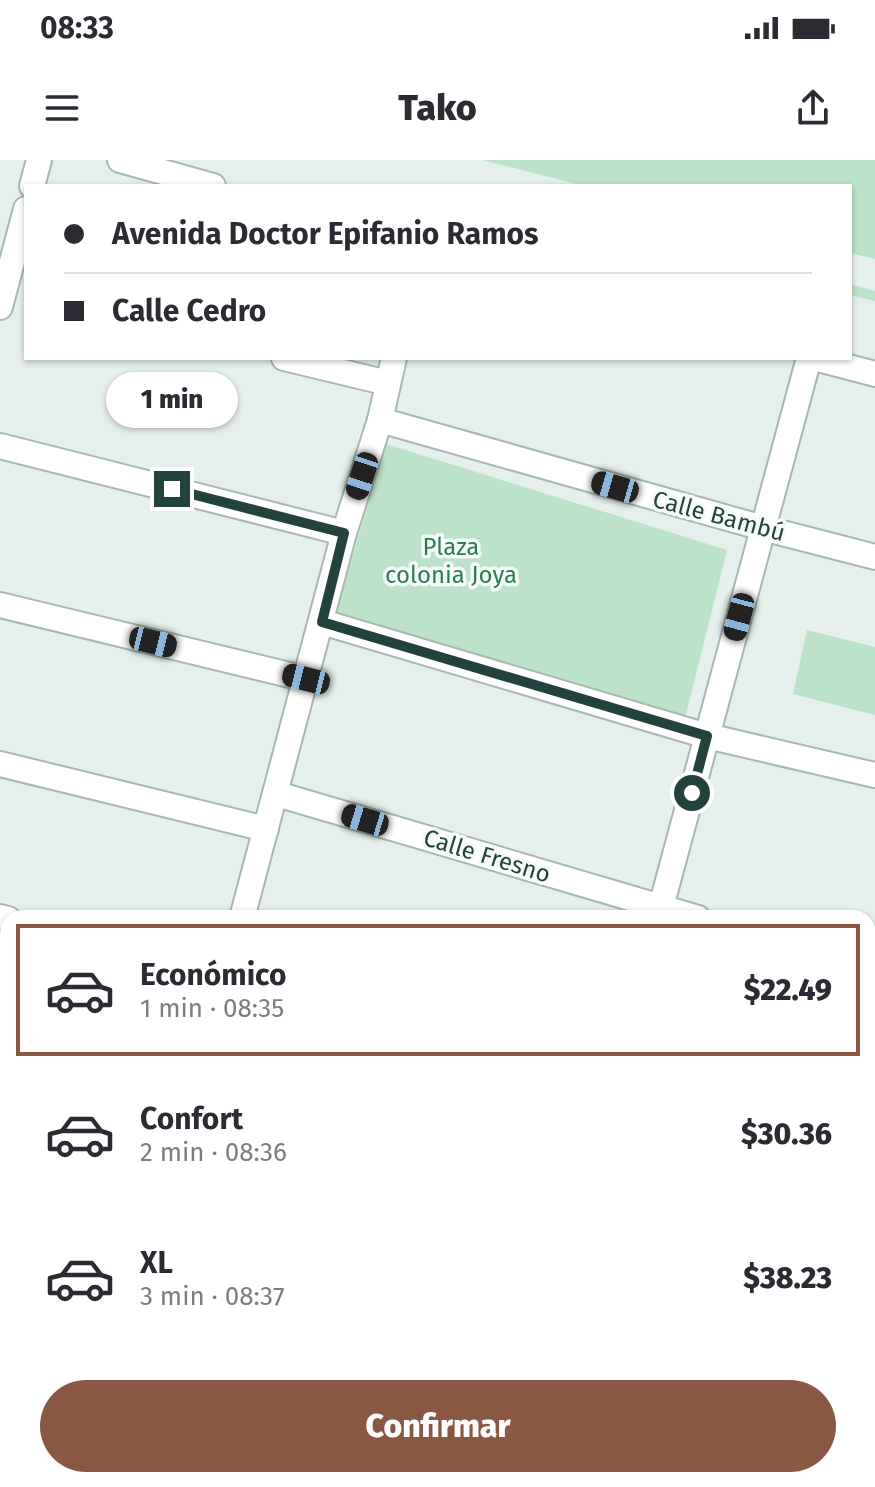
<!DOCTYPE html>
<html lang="es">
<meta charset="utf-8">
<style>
:root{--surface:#fff;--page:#f2f2f3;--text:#2b2b33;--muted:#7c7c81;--line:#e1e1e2;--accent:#8a5842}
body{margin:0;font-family:"Fira Sans",sans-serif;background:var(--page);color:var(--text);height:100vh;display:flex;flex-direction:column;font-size:30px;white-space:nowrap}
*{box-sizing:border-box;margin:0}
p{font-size:26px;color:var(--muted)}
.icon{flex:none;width:44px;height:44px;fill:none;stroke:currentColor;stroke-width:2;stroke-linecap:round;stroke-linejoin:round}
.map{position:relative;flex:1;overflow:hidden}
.drawer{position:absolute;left:0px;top:750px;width:876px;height:578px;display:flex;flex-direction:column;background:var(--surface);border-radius:24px 24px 0 0;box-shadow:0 2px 6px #0004}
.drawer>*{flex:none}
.guide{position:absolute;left:24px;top:24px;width:828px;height:176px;border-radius:0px;box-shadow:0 2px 6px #0004;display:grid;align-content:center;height:176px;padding:0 40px;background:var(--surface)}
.end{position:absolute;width:36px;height:36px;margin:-18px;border:10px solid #22433d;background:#fff;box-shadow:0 0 0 4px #fff}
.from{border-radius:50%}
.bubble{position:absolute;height:56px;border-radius:28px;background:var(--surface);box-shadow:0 2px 6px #0004;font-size:26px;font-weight:800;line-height:56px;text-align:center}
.car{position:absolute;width:24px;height:48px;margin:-24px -12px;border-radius:10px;box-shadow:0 0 6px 2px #0007;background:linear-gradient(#222 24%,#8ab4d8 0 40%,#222 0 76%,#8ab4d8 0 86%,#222 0)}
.guide b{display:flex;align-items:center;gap:28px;height:76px;font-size:30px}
.guide b+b{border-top:2px solid var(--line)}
.guide i{width:20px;height:20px;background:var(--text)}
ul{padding:14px 0 0;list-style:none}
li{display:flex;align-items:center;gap:24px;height:132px;margin:0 16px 12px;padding:0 24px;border:4px solid transparent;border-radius:0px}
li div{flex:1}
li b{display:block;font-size:30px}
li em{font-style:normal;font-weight:800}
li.selected{border-color:var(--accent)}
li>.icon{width:72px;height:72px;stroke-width:1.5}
.button{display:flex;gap:16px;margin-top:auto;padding:16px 40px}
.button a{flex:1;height:92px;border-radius:48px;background:var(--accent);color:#fff;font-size:32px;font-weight:800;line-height:92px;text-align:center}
.status{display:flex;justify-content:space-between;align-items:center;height:56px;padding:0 40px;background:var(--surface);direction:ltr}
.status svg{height:22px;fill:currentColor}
header{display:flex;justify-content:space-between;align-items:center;height:104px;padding:0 40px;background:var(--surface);font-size:36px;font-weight:800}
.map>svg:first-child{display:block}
.green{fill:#bce2ca}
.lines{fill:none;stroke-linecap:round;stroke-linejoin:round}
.street-casing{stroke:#a7b8b3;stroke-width:28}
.street{stroke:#fff;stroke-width:24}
.route{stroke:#22433d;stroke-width:10}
.labels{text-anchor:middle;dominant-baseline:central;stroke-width:7;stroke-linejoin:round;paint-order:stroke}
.street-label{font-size:24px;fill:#22433d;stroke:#f6fbf9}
.park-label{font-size:24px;fill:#287e52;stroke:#f6fbf9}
</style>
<div class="status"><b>08:33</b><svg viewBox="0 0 49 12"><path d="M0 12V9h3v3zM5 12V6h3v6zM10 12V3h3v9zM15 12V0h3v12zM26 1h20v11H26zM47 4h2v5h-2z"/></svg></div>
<header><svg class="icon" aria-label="menu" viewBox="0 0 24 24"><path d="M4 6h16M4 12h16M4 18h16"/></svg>Tako<svg class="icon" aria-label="share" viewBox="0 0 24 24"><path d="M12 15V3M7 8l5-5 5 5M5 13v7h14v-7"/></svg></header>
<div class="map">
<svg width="875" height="1327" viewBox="0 0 875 1327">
<rect width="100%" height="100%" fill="#e5efeb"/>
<g class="green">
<path d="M482,0H875V99L850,93V26H585Z"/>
<path d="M850,124L875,131V141L850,135Z"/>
<path d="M386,284L727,390L685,558L332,465Z"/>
<path d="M807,470L875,487V555L793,534Z"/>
<path d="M0,971L8,973V1062L0,1059Z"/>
<path d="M144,1320H482L480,1327H142Z"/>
</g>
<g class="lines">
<defs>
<g id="street">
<path d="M120,0L213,26"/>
<path d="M32,26L39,0"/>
<path d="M0,147L26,49"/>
<path d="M284,198L388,223"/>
<path d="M814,198L875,214"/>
<path d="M380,260L763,368L875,397"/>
<path d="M0,286L344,373"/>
<path d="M0,445L306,519"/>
<path d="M322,462L707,576L875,615"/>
<path d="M0,604L266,669"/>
<path d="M277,634L698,758"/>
<path d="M0,757L8,759"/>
<path d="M242,758L344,373L380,260L394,198"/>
<path d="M658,758L809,198"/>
<path d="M868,803L875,805"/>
<path d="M0,935L8,937"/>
<path d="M868,975L875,977"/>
<path d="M0,1125L8,1127"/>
<path d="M868,1161L875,1163"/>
<path d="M742,1320L769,1327"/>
<path d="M0,1323L13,1327"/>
<path d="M120,1327L122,1320"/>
<path d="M512,1327L513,1320"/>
</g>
</defs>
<use href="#street" class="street-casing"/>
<use href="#street" class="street"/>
</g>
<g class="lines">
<path class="route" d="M172,329L344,373L322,462L707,576L692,633"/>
</g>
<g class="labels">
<g class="street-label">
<text transform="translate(719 356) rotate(15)">Calle Bambú</text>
<text transform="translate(487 696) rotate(17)">Calle Fresno</text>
</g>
<g class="park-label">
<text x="451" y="387">Plaza<tspan x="451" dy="28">colonia Joya</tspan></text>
</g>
</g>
</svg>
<i class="end from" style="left:692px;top:633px"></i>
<i class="end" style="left:172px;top:329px"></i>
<div class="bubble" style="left:106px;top:212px;width:132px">1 min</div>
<i class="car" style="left:362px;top:316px;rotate:198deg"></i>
<i class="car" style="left:615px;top:327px;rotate:286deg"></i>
<i class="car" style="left:739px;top:457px;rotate:195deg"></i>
<i class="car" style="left:153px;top:482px;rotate:104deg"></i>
<i class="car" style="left:306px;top:519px;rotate:284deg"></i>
<i class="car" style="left:365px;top:660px;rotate:287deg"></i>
<div class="guide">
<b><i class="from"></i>Avenida Doctor Epifanio Ramos</b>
<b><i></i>Calle Cedro</b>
</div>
<section class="drawer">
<ul>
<li class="selected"><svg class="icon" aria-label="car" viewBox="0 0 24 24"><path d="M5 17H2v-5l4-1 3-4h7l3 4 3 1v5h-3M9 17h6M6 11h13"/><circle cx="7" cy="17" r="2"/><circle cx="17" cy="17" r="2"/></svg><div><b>Económico</b><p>1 min · 08:35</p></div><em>$22.49</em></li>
<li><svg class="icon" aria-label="car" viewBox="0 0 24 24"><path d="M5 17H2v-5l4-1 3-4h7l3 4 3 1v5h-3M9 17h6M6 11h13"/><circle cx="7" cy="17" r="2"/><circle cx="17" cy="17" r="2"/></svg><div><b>Confort</b><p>2 min · 08:36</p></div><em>$30.36</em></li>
<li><svg class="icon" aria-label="car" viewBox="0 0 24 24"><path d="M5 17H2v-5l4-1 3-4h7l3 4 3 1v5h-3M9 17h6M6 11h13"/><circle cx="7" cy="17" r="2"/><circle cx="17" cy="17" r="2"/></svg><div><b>XL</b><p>3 min · 08:37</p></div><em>$38.23</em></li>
</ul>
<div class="button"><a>Confirmar</a></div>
</section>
</div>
